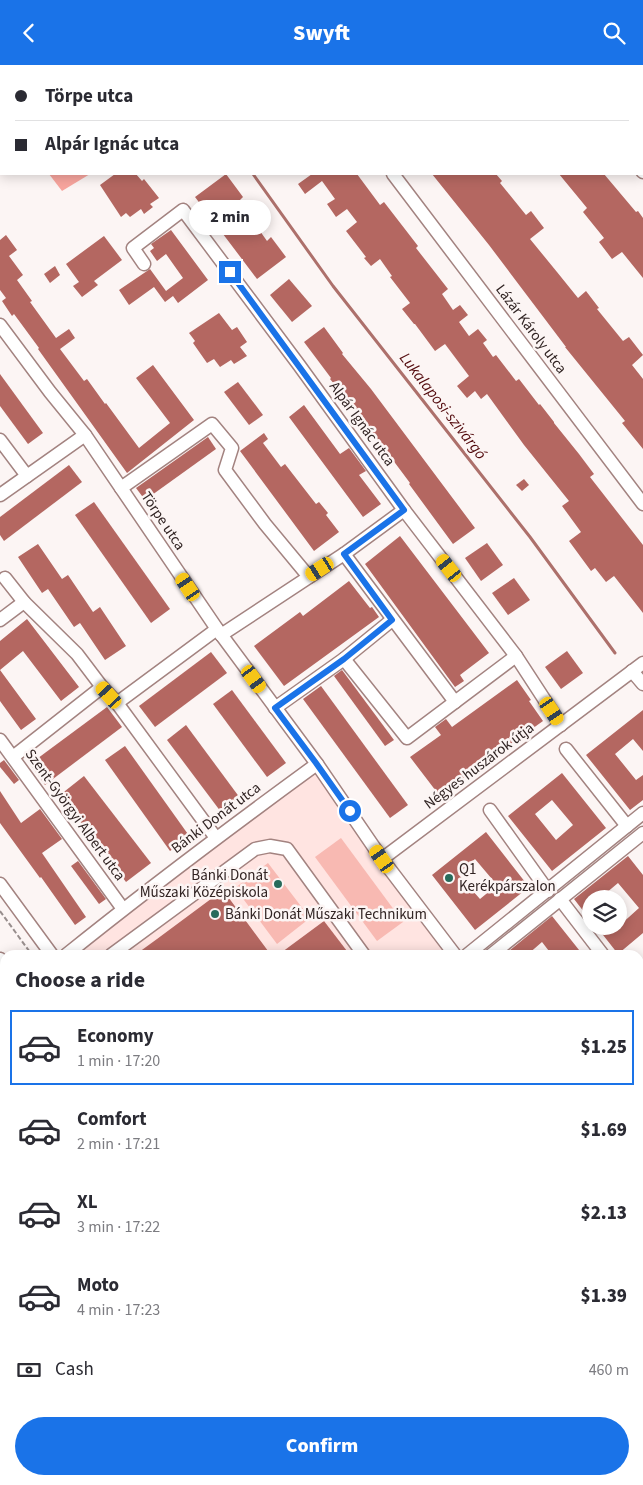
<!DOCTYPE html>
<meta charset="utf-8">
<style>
:root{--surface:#fff;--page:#f7f7f7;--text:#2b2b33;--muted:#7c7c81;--line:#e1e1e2;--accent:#1a73e8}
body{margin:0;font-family:"Source Sans 3",sans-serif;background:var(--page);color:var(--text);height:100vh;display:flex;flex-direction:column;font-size:19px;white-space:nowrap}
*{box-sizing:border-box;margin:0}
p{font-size:16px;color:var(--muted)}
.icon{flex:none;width:28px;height:28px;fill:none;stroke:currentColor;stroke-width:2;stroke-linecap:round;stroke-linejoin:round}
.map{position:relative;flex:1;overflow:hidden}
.panel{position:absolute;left:0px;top:885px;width:644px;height:535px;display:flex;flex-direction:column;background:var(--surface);border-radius:15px 15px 0 0;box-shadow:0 2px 12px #0003}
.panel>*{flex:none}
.guide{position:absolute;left:0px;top:0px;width:644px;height:110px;box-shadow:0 2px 12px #0003;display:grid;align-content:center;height:110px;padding:0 15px;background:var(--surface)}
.buttons{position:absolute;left:582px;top:825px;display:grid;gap:10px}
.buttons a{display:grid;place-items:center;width:45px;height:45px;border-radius:50%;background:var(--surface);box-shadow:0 2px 12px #0003;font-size:25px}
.end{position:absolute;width:22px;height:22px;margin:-11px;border:6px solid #1a73e8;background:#fff;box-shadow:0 0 0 2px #fff}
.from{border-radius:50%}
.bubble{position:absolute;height:35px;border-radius:18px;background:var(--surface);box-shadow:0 2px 12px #0003;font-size:16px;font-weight:800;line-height:35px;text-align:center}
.car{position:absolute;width:15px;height:30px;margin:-15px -8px;border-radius:6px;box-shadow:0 0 4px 1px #0007;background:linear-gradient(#f5c518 24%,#345 0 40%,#f5c518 0 76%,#345 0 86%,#f5c518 0)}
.guide b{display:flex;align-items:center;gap:18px;height:48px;font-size:19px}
.guide b+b{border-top:1px solid var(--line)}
.guide i{width:12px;height:12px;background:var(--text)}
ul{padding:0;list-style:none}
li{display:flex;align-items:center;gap:15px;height:75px;margin:0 10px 8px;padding:0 5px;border:2px solid transparent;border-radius:0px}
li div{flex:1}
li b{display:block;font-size:19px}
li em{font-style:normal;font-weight:800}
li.selected{border-color:var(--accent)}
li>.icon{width:45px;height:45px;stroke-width:1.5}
h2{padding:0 15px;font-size:22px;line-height:60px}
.pay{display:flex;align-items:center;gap:12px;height:55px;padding:0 15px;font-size:19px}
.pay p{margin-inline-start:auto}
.cta{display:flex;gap:10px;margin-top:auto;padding:10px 15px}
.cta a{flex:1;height:58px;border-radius:30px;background:var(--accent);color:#fff;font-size:20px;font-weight:800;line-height:58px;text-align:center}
header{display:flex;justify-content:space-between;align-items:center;height:65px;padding:0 15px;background:var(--accent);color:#fff;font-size:22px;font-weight:800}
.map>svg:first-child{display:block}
.built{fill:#ffe4e1}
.green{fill:#f8b9b2}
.forest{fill:#f8a59e}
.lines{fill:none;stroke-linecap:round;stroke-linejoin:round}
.stream{stroke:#ad706b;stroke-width:3}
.building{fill:#b46761;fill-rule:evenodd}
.minor-casing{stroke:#a38380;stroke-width:15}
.path{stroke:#988e8d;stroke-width:2;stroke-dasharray:5 2.5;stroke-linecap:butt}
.minor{stroke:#fff;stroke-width:12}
.route{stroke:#1a73e8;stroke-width:6}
.poi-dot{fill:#286b5b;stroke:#fcf5f4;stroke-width:2}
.labels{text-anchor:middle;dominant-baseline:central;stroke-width:5;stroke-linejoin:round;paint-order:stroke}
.street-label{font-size:15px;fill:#312423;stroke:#fcf5f4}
.poi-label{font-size:15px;fill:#312423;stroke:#fcf5f4;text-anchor:start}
.water-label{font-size:16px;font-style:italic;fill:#51080b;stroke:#fcf5f4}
</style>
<header><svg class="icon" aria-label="back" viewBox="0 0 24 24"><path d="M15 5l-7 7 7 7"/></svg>Swyft<svg class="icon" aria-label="search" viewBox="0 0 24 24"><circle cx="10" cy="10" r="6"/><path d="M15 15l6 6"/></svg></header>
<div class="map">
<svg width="643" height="1420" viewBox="0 0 643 1420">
<rect width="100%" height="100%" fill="#fcf5f4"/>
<g class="built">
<path d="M317,699L455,890H66Z"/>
<path d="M0,1116L5,1120V1315L0,1318Z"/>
<path d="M639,1144L643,1150V1284L639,1288Z"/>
</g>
<g class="green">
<path d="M341,773L403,857L377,876L315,792Z"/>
<path d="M268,798L310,853L277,879L235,823Z"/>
<path d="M643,948V1150L639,1144V952Z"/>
<path d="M643,1284V1420H528L534,1415H639V1288Z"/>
</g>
<g class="forest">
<path d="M0,0H190L191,1H1V43L0,41Z"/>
<path d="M49,109H90L62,126Z"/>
</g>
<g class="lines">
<g class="stream">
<path d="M175,0L176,1"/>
<path d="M253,109L333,221L530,472L615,588"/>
</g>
</g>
<g class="building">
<path d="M115,109H136L142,116L144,114L159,133L150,139L153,142L144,149L141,144L130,152L126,148L121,152L100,120Z"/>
<path d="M226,109L243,132L239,136L267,176L271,172L286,192L257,214L195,132Z"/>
<path d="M312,109H357L380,140L384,137L418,181L416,183L448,224L442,229L453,245L460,240L468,250L459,257L469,271L478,264L487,275L483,278L493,292L496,290L516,316L519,314L539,340L540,339L554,357V358L579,389L594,409L590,412L643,480V548L614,511L606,517L595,503L591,506L569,476L581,467L562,441L569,436L524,380L487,329L481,334L475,326L467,333L457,321L469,311L445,279L435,286L415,259H414L402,244L410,238L390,212L392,211L380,194L371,201L364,193L366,192L346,166L357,157L347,144L336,152L327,139L335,134L322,116L305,129L298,119Z"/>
<path d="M432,109H496L502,116L500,118L526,150L531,146L544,163L530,174L557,207L578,233L586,226L599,243L597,244L623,276L629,272L643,290L632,300L643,314V384L622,358L625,356L565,282H566L489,180Z"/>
<path d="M559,109H604L636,147L638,146L643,153V213L622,187L612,194L599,177L604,173L583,147L587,143Z"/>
<path d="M171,165L208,215L178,238L173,231L165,237L154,222L129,240L119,225L150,204L166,226L183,213L166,189L157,196L150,186L154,183L151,179Z"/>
<path d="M6,170L17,185L9,191L23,210L17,215L32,236L30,237L56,273L69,264L75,273L60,284L84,316L87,314L105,339L106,338L139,383L170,358L136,313L153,300L194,355L127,408L38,284L39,283L14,249L12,251L2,236L6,233L0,225V175Z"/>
<path d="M104,171L122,195L94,216L98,220L82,232L73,221L79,217L66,199Z"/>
<path d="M55,201L60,210L50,218L44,209Z"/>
<path d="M289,214L312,241L292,257L270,230Z"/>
<path d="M219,248L232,265L237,262L247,277L240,282L247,291L234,299L231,295L220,302L214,294L207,298L193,278L195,276L189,268Z"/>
<path d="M324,262L343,288L342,289L371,324L475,463L453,479L409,419L410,418L357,347L330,314L331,313L304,277Z"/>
<path d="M0,309L43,368L28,379L0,341Z"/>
<path d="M238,317L263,350L249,360L224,327Z"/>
<path d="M304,340L340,389L349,383L366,406L359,410L381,439L363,452L289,352Z"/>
<path d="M264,368L268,374L263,378L281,402L285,399L316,439L319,437L328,448L326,450L339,467L314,486L240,386Z"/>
<path d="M208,372L216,384L145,435L136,423Z"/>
<path d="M69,400L82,417L4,476L0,470V452Z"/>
<path d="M524,414L529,420L522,426L516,420Z"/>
<path d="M94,437L170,544L151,558L75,450Z"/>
<path d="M400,471L489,588L460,610L464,616L455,622L365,499Z"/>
<path d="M487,478L503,500L481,516L465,493Z"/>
<path d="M38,479L62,514L68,510L93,547L100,542L126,581L105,595L80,558L74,562L48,524L42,528L18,492Z"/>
<path d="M514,513L530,535L508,550L492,528Z"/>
<path d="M349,516L370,543L372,542L379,552L284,621L254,581L300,547L303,551Z"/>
<path d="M27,554L79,622L61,636L23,586L0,605L36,654L21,665L0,636V576Z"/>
<path d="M567,586L583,608L561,624L545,602Z"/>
<path d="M211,587L227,608L155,662L139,641Z"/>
<path d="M342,605L394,675L385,681L334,611Z"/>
<path d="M517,615L531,635L529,636L543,656L439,730L410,692L441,670L435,662L446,654L452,662Z"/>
<path d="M321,621L408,740L390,753L303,634Z"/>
<path d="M232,625L286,698L267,712L213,639Z"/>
<path d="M107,642L122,662L45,720L30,699Z"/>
<path d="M643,645V686L633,674L615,689L636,715L643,710V735L630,745L586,690Z"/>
<path d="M186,660L240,733L221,747L167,675Z"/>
<path d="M125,681L190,772L170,786L105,695Z"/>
<path d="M4,695L19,715L14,719L0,702V698Z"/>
<path d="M562,708L606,763L552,806L508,751ZM552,735L573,760L556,775L535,749Z"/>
<path d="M84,711L151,798L126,817L60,730Z"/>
<path d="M0,726L21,758L40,744L62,774L42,788L86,852L75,860L41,812L40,813L0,758Z"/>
<path d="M486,767L529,822L475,865L432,810ZM475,794L497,820L480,834L458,809Z"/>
<path d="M628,791L643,810V868L618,889L596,861H619L639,843L618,818L599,834H591V856L574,834Z"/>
<path d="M78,796L106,834L99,839L71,801Z"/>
<path d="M223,825L271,890H135L157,874Z"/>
<path d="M552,851L583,890H552L542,877L527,890H504Z"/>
<path d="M324,856L350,890H278Z"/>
</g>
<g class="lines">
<defs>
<g id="minor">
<path d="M310,0L311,1"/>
<path d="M544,1L545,0"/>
<path d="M642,106L643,107"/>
<path d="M393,109L643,439"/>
<path d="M144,199L133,183L183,145L299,300L404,445L516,591L561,660"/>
<path d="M0,260L50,327L85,370L217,564L317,699L382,794L455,890"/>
<path d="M0,375L27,411"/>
<path d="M121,423L212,359L232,383L225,405L265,459L309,512"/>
<path d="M0,430L85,370"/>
<path d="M344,489L455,637"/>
<path d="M5,513L24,537L77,589L102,622L117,638L216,773"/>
<path d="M0,555L24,537"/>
<path d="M221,570L344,489L404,445"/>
<path d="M344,594L407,673L516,591"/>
<path d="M632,606L643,619"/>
<path d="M117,638L217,564"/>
<path d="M275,643L344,594L392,555"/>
<path d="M0,675L123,844"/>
<path d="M566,684L627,761"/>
<path d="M13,692L102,622"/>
<path d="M490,745L548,826"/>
<path d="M382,794L643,598"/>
<path d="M0,819L52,890"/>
<path d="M560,834L603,890"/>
<path d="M66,890C148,824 232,761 317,699"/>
<path d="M111,890L255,784L270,781L287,784L364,890"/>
<path d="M467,890L643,748"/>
<path d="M491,890L643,768"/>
<path d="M0,894L5,901"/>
<path d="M639,930L643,927"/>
<path d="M0,956L5,963"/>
<path d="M0,1014L5,1021"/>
<path d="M639,1189L643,1195"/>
<path d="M639,1261L643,1258"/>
<path d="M0,1411L5,1407"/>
<path d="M22,1415L26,1420"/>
<path d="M115,1415L118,1420"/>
<path d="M225,1415L229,1420"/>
<path d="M344,1415L348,1420"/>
<path d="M386,1415L390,1420"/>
<path d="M439,1415L443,1420"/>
<path d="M458,1415L459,1420"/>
<path d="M144,1420L151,1415"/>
</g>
</defs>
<use href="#minor" class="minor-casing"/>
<g class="path">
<path d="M0,846L32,890"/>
<path d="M639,916L643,913"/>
<path d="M639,966L643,963"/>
<path d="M639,1034L643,1040"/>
<path d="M639,1116L643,1122"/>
<path d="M639,1384L643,1380"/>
<path d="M639,1400L643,1406"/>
<path d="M422,1415L426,1420"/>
<path d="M578,1420L585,1415"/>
</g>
<use href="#minor" class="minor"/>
</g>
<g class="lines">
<path class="route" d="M230,207L404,445L344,489L392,555L344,594L275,643L316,698L350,746"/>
</g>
<g class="poi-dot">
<circle cx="449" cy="813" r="5"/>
<circle cx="278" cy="819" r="5"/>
<circle cx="215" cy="849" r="5"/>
</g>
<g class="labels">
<g class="street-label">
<text transform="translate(531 264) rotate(53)">Lázár Károly utca</text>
<text transform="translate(362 359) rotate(54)">Alpár Ignác utca</text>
<text transform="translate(163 456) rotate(56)">Törpe utca</text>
<text transform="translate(479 701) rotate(-37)">Négyes huszárok útja</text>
<text transform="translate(75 750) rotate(54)">Szent-Györgyi Albert utca</text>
<text transform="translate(216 753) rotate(-37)">Bánki Donát utca</text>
</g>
<g class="poi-label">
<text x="459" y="804">Q1<tspan x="459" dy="17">Kerékpárszalon</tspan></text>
<text x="268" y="810" text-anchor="end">Bánki Donát<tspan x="268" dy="17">Műszaki Középiskola</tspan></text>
<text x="225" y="849">Bánki Donát Műszaki Technikum</text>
</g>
<g class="water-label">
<text transform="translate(443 341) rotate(52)">Lukalaposi-szivárgó</text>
</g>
</g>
</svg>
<div class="buttons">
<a><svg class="icon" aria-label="layers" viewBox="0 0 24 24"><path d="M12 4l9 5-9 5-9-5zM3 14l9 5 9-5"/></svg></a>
</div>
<i class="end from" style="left:350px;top:746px"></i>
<i class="end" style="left:230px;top:207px"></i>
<div class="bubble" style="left:189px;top:135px;width:82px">2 min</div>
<i class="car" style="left:449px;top:503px;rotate:322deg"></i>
<i class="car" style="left:320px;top:504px;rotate:237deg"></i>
<i class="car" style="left:188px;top:522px;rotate:326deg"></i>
<i class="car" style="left:254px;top:614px;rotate:144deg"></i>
<i class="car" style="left:109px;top:630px;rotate:318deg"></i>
<i class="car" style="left:552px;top:646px;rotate:146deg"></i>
<i class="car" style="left:382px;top:794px;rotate:325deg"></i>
<div class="guide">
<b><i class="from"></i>Törpe utca</b>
<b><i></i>Alpár Ignác utca</b>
</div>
<section class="panel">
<h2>Choose a ride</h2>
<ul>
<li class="selected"><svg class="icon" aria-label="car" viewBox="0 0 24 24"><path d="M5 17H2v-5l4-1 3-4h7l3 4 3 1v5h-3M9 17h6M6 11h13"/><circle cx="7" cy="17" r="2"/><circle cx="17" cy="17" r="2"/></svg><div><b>Economy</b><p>1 min · 17:20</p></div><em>$1.25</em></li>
<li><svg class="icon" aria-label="car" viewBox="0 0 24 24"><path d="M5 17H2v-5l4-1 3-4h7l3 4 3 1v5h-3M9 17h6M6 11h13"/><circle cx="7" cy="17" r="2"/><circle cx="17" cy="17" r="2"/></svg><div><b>Comfort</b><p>2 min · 17:21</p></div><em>$1.69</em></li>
<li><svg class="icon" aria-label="car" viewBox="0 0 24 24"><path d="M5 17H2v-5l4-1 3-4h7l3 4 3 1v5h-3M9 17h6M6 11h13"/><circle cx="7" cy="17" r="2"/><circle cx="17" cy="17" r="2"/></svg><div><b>XL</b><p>3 min · 17:22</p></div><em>$2.13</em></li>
<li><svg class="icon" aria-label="car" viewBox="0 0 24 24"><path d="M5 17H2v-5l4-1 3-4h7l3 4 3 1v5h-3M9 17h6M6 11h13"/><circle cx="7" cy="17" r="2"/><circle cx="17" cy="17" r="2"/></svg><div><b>Moto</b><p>4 min · 17:23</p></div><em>$1.39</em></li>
</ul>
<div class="pay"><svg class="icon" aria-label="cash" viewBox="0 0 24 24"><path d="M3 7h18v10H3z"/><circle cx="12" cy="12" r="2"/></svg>Cash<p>460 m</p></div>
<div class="cta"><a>Confirm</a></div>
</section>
</div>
